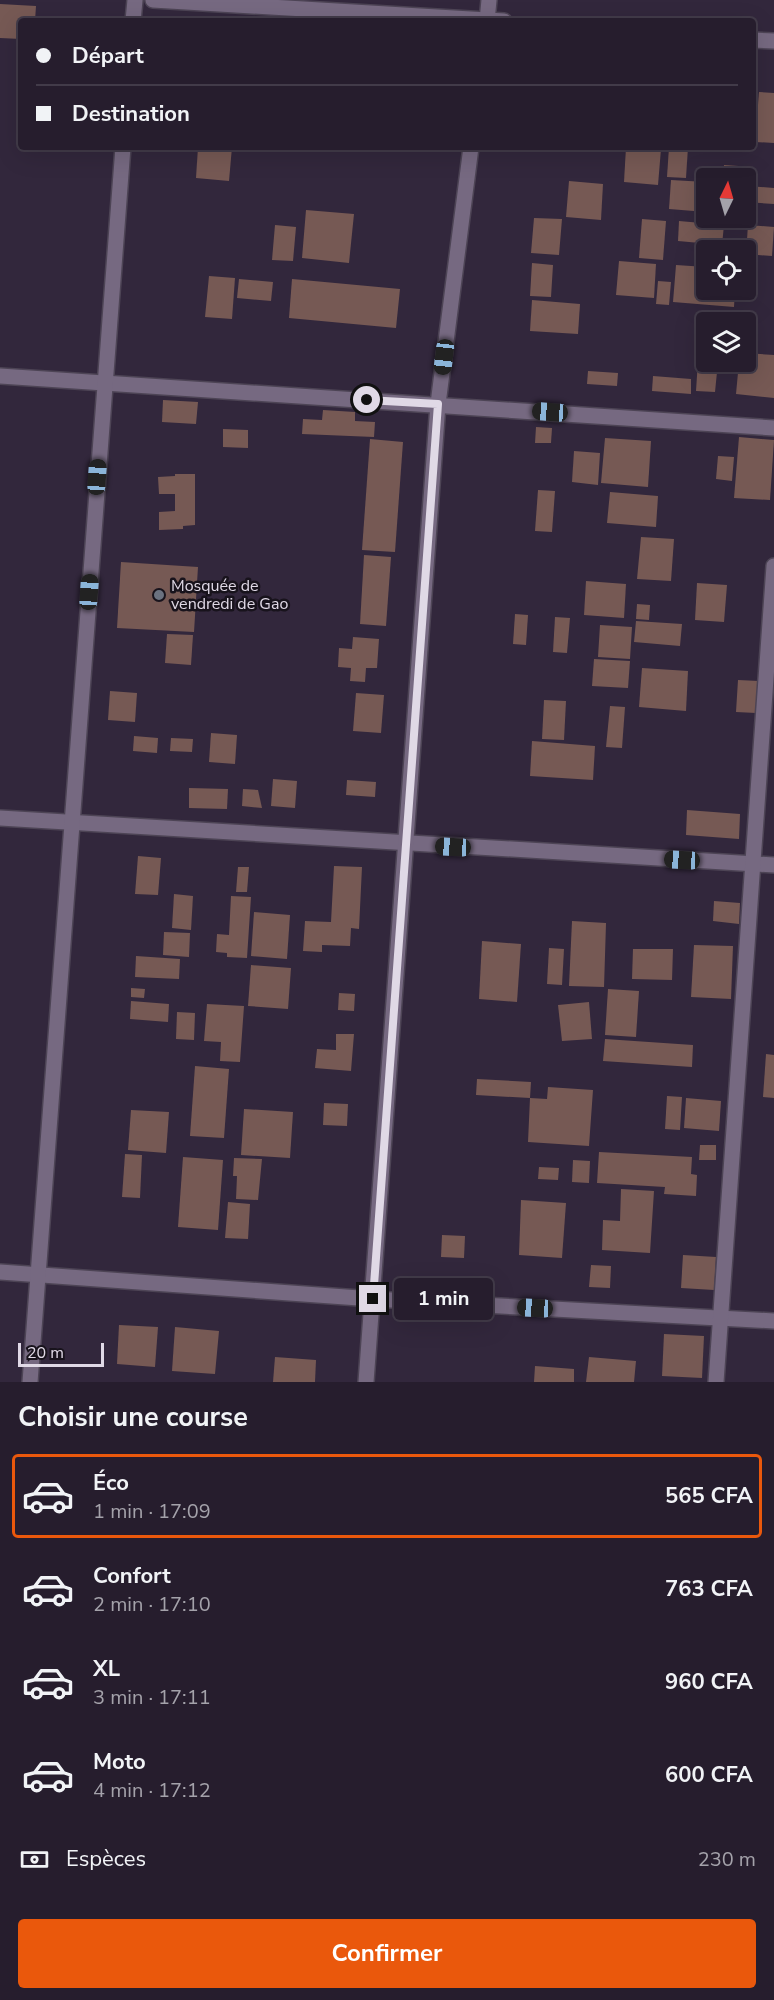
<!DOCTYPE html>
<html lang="fr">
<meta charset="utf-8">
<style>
:root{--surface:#261d2d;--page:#2e2635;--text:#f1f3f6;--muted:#a4a2aa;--line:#423b49;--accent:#ea580c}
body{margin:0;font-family:"Nunito Sans",sans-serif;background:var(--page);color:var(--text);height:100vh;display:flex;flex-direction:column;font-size:22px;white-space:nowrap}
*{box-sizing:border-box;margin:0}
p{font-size:20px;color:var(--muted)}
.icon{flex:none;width:33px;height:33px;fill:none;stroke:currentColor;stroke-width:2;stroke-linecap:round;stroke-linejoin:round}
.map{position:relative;height:1382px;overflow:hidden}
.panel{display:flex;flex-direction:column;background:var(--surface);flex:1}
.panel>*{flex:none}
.hud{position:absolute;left:18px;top:18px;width:738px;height:132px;border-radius:6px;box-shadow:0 6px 24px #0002,0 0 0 2px var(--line);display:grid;align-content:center;height:132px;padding:0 18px;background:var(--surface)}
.needle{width:39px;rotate:5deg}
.tools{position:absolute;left:696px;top:168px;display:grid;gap:12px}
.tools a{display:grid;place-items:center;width:60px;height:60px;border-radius:6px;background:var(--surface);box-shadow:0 6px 24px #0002,0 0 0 2px var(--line);font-size:30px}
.scale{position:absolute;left:18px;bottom:15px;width:86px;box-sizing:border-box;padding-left:6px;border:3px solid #e0d9e6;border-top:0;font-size:16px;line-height:21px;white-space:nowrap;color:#e0d9e6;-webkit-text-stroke:4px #18131c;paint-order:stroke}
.end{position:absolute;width:27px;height:27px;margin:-14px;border:8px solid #e0d9e6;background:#111;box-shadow:0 0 0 3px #111}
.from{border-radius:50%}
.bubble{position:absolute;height:42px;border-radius:6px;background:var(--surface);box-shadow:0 6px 24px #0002,0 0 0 2px var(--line);font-size:20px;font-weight:700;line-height:42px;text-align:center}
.car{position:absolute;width:18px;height:36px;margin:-18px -9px;border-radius:8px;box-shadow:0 0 4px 2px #0007;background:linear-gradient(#222 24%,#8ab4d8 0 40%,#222 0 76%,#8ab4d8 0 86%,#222 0)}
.hud b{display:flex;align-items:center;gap:21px;height:57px;font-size:22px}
.hud b+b{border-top:2px solid var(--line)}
.hud i{width:15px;height:15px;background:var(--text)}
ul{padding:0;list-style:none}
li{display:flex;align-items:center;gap:18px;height:84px;margin:0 12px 9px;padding:0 6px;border:3px solid transparent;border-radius:6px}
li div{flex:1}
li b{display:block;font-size:22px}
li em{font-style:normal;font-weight:700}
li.on{border-color:var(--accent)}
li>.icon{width:54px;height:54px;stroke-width:1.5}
h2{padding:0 18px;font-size:27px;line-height:72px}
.pay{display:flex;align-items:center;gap:15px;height:66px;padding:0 18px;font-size:22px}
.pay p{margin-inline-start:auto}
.cta{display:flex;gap:12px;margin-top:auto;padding:12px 18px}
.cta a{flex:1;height:69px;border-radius:6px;background:var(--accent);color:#fff;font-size:24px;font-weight:700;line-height:69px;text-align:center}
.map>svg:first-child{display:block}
.building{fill:#765954}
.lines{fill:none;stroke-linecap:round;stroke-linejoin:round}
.street-casing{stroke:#4d4455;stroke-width:18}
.street{stroke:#766981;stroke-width:15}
.route{stroke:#e0d9e6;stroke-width:8}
.worship-dot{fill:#6b7280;stroke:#18131c;stroke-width:2}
.labels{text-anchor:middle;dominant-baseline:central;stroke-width:5;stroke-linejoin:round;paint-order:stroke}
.poi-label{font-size:16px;fill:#e0d9e6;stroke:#18131c;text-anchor:start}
</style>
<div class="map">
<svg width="774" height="1382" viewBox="0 0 774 1382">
<rect width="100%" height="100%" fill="#32273c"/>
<g class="building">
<path d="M0,4L36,6L35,21H21V39L0,38Z"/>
<path d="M759,92L774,93V143L755,142Z"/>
<path d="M198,147H232L229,181L196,178Z"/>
<path d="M626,147L661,149L658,185L624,182Z"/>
<path d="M669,147H688L686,178L667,177Z"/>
<path d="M724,165L753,167L752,183H746V178H723Z"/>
<path d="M671,180L706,182V212L669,209Z"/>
<path d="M569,181L603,184L601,220L566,217Z"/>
<path d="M747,186L774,188V204L746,202Z"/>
<path d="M306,210L354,214L349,263L302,258Z"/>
<path d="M534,218L562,219L559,255L531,253Z"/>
<path d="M642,219L666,221L663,260L639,258Z"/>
<path d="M679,221L724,225L722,245L678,241Z"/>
<path d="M275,225L296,227L293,261L272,260Z"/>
<path d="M748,225L774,227L772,256L746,254Z"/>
<path d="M619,261L656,264L654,298L616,295Z"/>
<path d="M532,263L553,265L551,297L530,296Z"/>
<path d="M676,265L706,267V290H735L734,307L673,302Z"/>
<path d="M746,270L753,271L751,295L737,294V290H746Z"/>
<path d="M209,276L235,278L232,319L205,317Z"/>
<path d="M239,279L273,282L271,301L237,298Z"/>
<path d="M292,279L400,289L396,328L289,318Z"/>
<path d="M658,281L671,282L669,305L656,304Z"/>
<path d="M532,300L580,304L578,334L530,331Z"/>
<path d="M701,314L721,316L720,322H706V362H718L715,392L696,391Z"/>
<path d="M746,353L774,355V398L736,394L739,362H746Z"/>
<path d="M588,371L618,373L617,386L587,384Z"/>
<path d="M653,376L691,379V394L652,391Z"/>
<path d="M163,400L198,402L196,424L162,422Z"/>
<path d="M323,410L355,412V421L375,422L374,437L302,434L303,419L322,420Z"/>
<path d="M536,427L552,428L551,443H535Z"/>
<path d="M223,429L248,430V448L223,447Z"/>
<path d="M739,437L774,440L770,500L734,498Z"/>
<path d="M605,438L651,441L648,487L601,483Z"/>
<path d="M370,439L403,442L395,552L362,550Z"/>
<path d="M574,451L600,453L598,485L572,482Z"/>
<path d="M718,456L734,457L732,481L716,479Z"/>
<path d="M175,474H195V525L183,526V529L159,530V512L175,511V494H159L158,477L175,476Z"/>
<path d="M538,490L555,491L552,532L535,531Z"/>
<path d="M610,492L658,496L656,527L607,523Z"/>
<path d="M641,537L674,539L671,581L637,579Z"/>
<path d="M364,555L391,557L386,626L360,624Z"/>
<path d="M121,562L198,567L194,632L117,628Z"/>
<path d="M586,581L626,584L624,618L584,615Z"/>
<path d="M697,583L727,585L724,622L695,620Z"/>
<path d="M637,604L650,605L649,620L636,619Z"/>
<path d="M515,614L528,615L526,645L513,644Z"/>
<path d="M555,617L570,618L567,653L553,652Z"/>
<path d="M636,621L682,624L680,646L634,642Z"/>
<path d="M600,625L632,627L630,659L598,657Z"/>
<path d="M167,634L193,635L191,665L165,663Z"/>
<path d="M353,637L379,639L377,668H366L365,682L350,681L351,668L338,667L339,648L352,649Z"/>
<path d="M594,659L630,661L628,688L592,686Z"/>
<path d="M642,668L688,671L686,711L639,707Z"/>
<path d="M738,680L759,681L756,713L736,712Z"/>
<path d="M110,691L137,693L135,722L108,720Z"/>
<path d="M356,693L384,695L381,733L353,731Z"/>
<path d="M544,700L566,701L564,740L542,739Z"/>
<path d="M610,706L625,707L622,748L606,747Z"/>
<path d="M211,733L237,735L235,764L209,762Z"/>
<path d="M134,736L158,738L157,753L133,751Z"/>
<path d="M171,738L193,739L192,752L170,751Z"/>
<path d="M532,741L595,746L593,780L530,776Z"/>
<path d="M273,779L297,781L295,808L271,806Z"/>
<path d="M347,780L376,782L375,797L346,795Z"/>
<path d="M189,788L228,789L227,809L189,808Z"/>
<path d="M243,789L258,790L262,808L242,806Z"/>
<path d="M687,810L740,814L739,839L686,835Z"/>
<path d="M138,856L161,858L158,895L135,894Z"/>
<path d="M334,866L362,867L359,929L351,928L350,946L322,945V952L303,951L305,921L331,922Z"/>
<path d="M238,867H249L247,892H236Z"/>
<path d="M174,894L193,896L191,930L172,928Z"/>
<path d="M231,896L251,897L247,958L227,957V953L216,952L217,934L229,935Z"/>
<path d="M714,901L740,903L739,924L713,921Z"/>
<path d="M254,912L290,915L287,959L251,956Z"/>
<path d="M572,921L606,923L604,987L569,986Z"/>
<path d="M164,932L190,933L189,957L163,955Z"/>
<path d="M482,941L521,944L517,1002L479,999Z"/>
<path d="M694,945L733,946L731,999L691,997Z"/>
<path d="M549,948L564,949L562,985L547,984Z"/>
<path d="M633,949H673L672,980L632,979Z"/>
<path d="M136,956L180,959L179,979L135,977Z"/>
<path d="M251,965L291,968L288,1009L248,1006Z"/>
<path d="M131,988L145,989L144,998L131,997Z"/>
<path d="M608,989L639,991L636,1037L605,1035Z"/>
<path d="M339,993L355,994L354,1011L338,1010Z"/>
<path d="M131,1001L169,1004L168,1022L130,1019Z"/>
<path d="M589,1002L592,1039L562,1041L558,1005Z"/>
<path d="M207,1004L244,1006L240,1062L220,1061L221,1042L204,1041Z"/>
<path d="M177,1012L195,1013L194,1040L176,1039Z"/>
<path d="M336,1034H354L351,1071L315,1068L317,1049L336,1050Z"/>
<path d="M605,1039L693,1045L692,1067L603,1061Z"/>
<path d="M766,1054L774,1055V1098L763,1097Z"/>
<path d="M195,1066L229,1069L224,1138L190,1136Z"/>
<path d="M477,1079L531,1082L530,1098L476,1095Z"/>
<path d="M548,1087L593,1090L589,1146L528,1142L530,1098L547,1099Z"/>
<path d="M667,1096L682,1097L680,1130L665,1129Z"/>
<path d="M686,1098L721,1101L719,1131L684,1128Z"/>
<path d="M324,1103L348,1104L347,1126L323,1125Z"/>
<path d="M244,1109L293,1112L290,1158L241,1155Z"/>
<path d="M131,1110L169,1112L166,1153L128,1150Z"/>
<path d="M700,1145H716V1160H699Z"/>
<path d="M599,1152L692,1157L691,1174L697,1175L696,1196L664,1194L665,1187L597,1183Z"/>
<path d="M125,1154L142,1155L140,1198L122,1197Z"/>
<path d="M183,1157L223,1160L218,1230L178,1227Z"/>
<path d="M234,1158L262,1159L258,1200L236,1199L237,1176H233Z"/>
<path d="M573,1160L590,1161L589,1183L572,1182Z"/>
<path d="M539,1167L559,1168L558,1180L538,1179Z"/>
<path d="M621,1189L654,1191L650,1253L602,1250L603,1220L620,1221Z"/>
<path d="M521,1200L566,1203L562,1258L519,1255Z"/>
<path d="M228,1202L250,1204L248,1239L225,1238Z"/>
<path d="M442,1235L465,1236L464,1258L441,1257Z"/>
<path d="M683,1255L716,1257L714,1290L681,1288Z"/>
<path d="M591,1265L611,1266L610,1288L589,1287Z"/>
<path d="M119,1325L158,1327L155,1367L117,1364Z"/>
<path d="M175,1327L219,1331L215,1374L172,1371Z"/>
<path d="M664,1334L704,1336L702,1378L662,1376Z"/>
<path d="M275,1357L316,1360L315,1382H273Z"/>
<path d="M589,1357L636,1361L634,1382H586Z"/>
<path d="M535,1366L574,1369V1382H534Z"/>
</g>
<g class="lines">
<defs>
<g id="street">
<path d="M153,0L504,21"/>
<path d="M133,21L135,0"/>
<path d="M487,21L489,0"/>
<path d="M753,40L774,41"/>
<path d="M0,376L774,428"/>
<path d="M0,818L774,865"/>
<path d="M0,1272L373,1299L774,1321"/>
<path d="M30,1382L123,147"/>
<path d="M366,1382L438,404L471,147"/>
<path d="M716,1382L774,566"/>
</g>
</defs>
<use href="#street" class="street-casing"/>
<use href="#street" class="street"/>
</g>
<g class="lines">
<path class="route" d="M367,400L438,404L373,1299"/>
</g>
<circle class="worship-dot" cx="159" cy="595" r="6"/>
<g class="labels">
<g class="poi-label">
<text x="171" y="586">Mosquée de<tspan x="171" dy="18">vendredi de Gao</tspan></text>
</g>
</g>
</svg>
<div class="tools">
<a><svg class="needle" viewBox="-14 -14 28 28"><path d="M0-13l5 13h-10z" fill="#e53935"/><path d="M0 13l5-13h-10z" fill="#a4a2aa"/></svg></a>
<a><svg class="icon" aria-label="locate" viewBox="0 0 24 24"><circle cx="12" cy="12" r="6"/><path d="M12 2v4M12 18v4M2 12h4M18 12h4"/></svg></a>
<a><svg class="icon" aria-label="layers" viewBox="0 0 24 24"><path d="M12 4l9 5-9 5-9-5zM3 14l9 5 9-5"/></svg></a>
</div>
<div class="scale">20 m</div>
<i class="end from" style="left:367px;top:400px"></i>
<i class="end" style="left:373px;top:1299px"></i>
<div class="bubble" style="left:394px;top:1278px;width:99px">1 min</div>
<i class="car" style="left:444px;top:357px;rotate:187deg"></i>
<i class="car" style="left:550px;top:412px;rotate:274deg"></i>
<i class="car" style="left:97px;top:477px;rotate:4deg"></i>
<i class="car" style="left:89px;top:592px;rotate:4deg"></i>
<i class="car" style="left:453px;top:847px;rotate:273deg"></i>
<i class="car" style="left:682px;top:860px;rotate:273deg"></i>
<i class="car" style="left:535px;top:1308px;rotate:273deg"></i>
<div class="hud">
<b><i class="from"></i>Départ</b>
<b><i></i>Destination</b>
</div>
</div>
<section class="panel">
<h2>Choisir une course</h2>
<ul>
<li class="on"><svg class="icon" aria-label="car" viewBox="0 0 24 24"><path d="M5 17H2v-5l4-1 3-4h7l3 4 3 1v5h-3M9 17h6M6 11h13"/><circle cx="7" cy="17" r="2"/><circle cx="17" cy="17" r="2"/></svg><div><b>Éco</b><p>1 min · 17:09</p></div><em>565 CFA</em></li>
<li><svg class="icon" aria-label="car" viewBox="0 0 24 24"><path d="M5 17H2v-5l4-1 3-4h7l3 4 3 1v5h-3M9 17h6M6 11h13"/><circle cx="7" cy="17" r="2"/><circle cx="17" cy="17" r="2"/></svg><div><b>Confort</b><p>2 min · 17:10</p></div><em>763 CFA</em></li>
<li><svg class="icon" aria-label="car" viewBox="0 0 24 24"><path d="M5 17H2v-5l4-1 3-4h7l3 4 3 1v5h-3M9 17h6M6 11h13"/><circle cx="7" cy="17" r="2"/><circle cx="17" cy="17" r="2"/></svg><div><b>XL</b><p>3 min · 17:11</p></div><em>960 CFA</em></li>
<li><svg class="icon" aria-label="car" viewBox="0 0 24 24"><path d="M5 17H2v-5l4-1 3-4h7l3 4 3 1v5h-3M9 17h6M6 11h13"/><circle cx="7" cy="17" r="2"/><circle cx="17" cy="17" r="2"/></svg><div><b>Moto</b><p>4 min · 17:12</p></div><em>600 CFA</em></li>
</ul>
<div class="pay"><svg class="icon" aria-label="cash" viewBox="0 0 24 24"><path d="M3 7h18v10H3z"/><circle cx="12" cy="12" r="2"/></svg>Espèces<p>230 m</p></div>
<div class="cta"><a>Confirmer</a></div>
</section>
